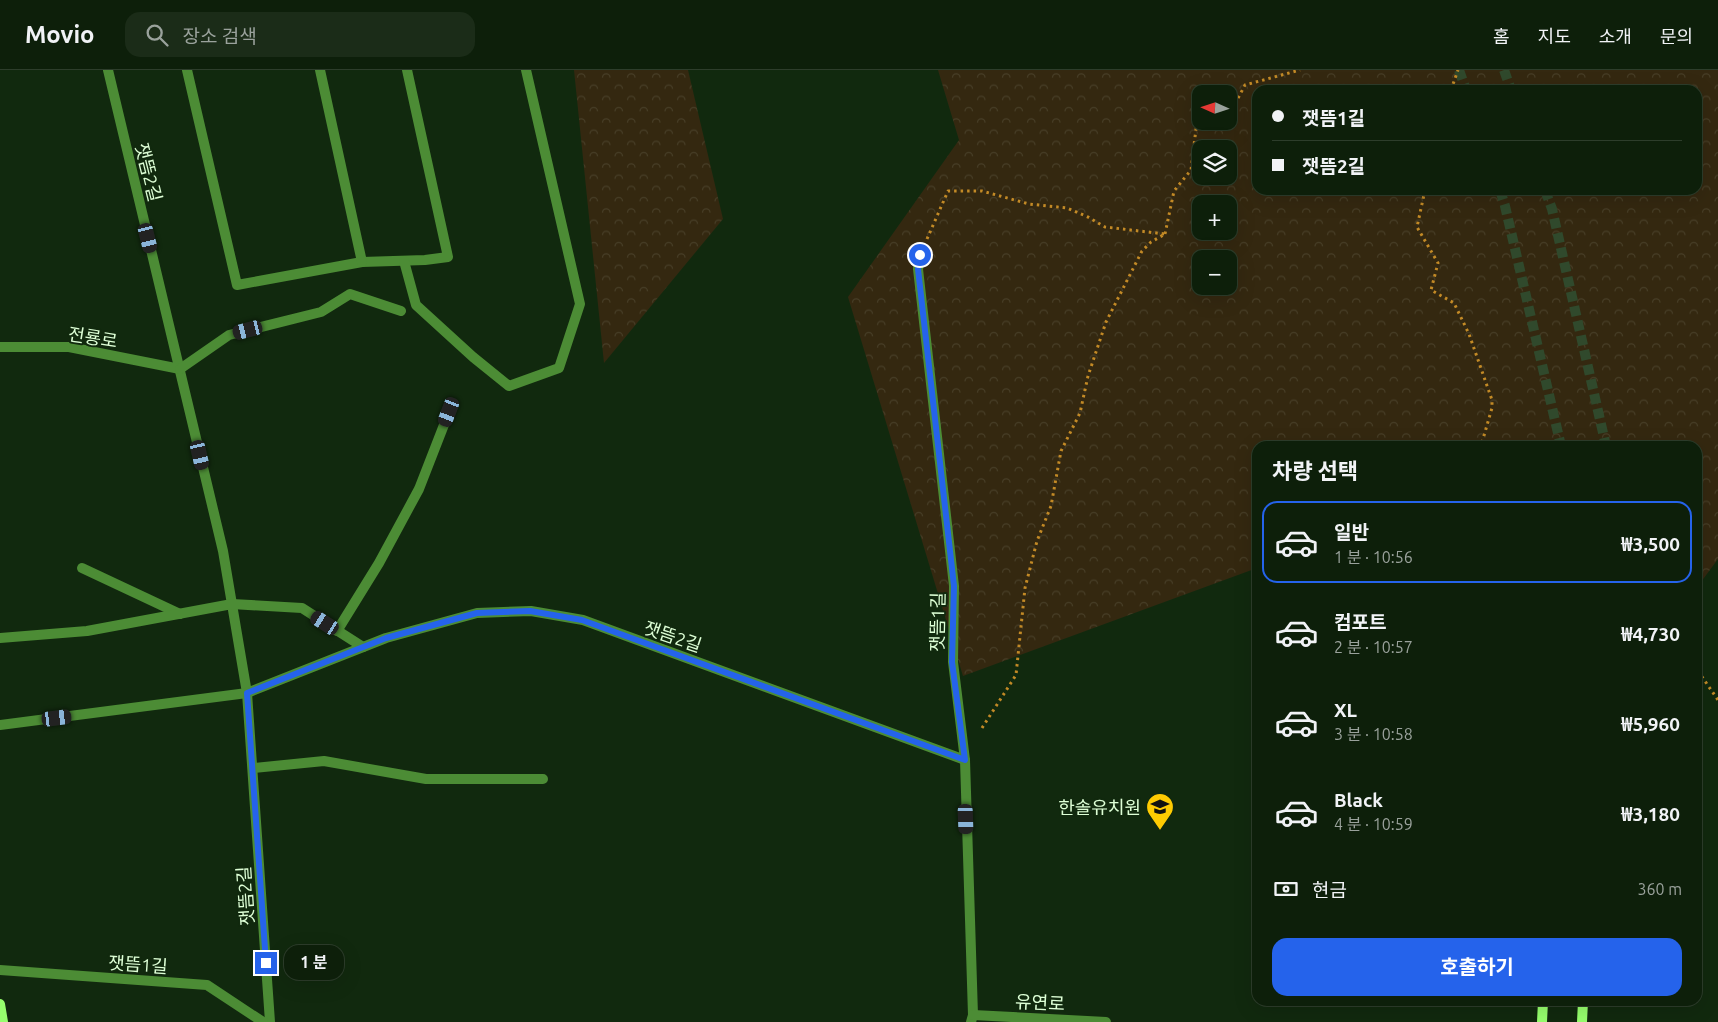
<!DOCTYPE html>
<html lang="ko">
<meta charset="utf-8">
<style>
:root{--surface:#0d1f0a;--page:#1b2c18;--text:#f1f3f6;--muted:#9aa29c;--line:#2d3d2b;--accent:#2563eb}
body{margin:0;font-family:Ubuntu,"Noto Sans KR",sans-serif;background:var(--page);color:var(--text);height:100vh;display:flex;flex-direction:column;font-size:19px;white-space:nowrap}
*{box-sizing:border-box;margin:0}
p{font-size:16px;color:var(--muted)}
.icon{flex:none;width:28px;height:28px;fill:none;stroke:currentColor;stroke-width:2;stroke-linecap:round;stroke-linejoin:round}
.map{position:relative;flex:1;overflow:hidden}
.drawer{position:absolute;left:1252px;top:371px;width:450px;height:565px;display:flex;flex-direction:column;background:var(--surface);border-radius:15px;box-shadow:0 5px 20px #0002,0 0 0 1px var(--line)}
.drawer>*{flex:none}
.banner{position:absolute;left:1252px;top:15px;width:450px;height:110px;border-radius:15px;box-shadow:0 5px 20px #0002,0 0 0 1px var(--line);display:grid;align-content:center;height:110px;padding:0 20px;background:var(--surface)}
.needle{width:32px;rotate:273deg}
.buttons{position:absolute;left:1192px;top:15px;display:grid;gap:10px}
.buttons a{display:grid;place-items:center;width:45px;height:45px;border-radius:10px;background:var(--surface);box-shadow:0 5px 20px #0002,0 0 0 1px var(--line);font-size:25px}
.end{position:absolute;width:22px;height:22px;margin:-11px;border:6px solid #2563eb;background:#fff;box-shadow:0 0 0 2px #fff}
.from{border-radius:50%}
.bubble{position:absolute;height:35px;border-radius:15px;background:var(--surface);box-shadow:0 5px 20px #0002,0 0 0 1px var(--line);font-size:16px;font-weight:700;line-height:35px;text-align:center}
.car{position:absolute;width:15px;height:30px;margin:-15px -8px;border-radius:6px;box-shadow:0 0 4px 1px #0007;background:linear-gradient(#222 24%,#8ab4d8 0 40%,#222 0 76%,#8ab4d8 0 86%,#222 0)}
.banner b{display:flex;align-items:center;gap:18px;height:48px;font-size:19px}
.banner b+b{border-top:1px solid var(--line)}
.banner i{width:12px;height:12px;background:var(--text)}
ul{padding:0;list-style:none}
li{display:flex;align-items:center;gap:15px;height:82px;margin:0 10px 8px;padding:0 10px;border:2px solid transparent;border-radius:15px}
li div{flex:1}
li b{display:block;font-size:19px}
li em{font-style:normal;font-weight:700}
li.selected{border-color:var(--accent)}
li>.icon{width:45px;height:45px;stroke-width:1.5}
h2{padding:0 20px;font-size:22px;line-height:60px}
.pay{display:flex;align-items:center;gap:12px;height:55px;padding:0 20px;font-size:19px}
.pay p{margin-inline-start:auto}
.cta{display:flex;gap:10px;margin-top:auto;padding:10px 20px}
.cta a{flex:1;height:58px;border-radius:15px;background:var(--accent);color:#fff;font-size:20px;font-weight:700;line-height:58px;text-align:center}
header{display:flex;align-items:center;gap:30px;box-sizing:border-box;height:70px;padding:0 25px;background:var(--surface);border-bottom:1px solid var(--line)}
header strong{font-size:24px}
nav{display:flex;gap:28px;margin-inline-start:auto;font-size:18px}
.search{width:350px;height:45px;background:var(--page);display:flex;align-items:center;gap:12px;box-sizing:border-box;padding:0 18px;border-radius:15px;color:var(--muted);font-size:19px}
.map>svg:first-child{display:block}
.forest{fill:url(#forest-crowns);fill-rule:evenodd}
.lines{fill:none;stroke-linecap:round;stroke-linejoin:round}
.secondary-tunnel{stroke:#30492c;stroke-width:10;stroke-dasharray:10 5;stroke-linecap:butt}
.path{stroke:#c38a26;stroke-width:3;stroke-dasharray:2.5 4;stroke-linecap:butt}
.lane{stroke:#4c8c35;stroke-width:10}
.street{stroke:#4c8c35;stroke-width:10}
.secondary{stroke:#96ff6d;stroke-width:10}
.route{stroke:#2563eb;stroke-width:6}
.labels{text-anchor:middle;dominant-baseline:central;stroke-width:4;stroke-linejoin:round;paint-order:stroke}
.street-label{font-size:18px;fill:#deffd6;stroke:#11290e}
.poi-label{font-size:18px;fill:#deffd6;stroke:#11290e;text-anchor:end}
</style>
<header>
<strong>Movio</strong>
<div class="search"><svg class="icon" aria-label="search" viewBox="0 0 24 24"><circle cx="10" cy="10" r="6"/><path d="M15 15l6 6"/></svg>장소 검색</div>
<nav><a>홈</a><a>지도</a><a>소개</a><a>문의</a></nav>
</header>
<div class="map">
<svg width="1718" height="952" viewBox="0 0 1718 952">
<defs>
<pattern id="forest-crowns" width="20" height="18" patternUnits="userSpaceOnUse" patternTransform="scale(1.25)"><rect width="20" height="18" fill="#342810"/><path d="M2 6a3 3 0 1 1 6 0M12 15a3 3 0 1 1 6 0" fill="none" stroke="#473e27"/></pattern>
</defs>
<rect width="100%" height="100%" fill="#11290e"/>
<g class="forest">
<path d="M574,0H688L723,149L604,293Z"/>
<path d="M938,0H1718V489L1698,516V376H1258L1257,498L963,606L848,227L959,70ZM1258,20H1698V120H1258ZM1201,24H1229V51H1201ZM1201,79H1229V106H1201ZM1201,134H1229V161H1201ZM1201,189H1229V216H1201Z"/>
</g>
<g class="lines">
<g class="secondary-tunnel">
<path d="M1459,0L1466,20"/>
<path d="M1504,0L1511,20"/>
<path d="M1500,120L1505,136L1561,376"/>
<path d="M1545,120L1552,139L1606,376"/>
</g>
<g class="path">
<path d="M1451,20L1458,0"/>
<path d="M1229,36L1235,34L1245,15L1300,0"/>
<path d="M1425,120L1417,157L1438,193L1431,220L1454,233L1469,264L1492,330V338L1481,376"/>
<path d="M1165,164L1174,121L1191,100L1196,59L1205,51"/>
<path d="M927,169L948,121H982L1029,134L1067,138L1088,147L1105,157L1165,164"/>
<path d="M1698,601L1718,630"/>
<path d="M982,658L1016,605L1025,518L1037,471L1051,436L1061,381L1080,343L1088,306L1106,252L1142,181L1151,172L1165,164"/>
</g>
<g class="lane">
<path d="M187,0L237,215L362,192L425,190L448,187L407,0"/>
<path d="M320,0L362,192"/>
<path d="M404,191L416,235L473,287L509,316L559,298L580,234L526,0"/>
</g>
<g class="street">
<path d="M108,0L223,481L247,623L270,952"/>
<path d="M920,185L918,199L954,516L953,592L965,690L973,945L971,952"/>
<path d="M0,277H69L180,299"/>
<path d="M180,299L229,265L321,242L350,224L401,241"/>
<path d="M82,498L180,544"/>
<path d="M337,561L379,493L419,419L449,342"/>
<path d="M0,568L87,561L232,534L302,538L363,577"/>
<path d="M0,655L247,623L386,568L477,543L531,541L583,550L965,690"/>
<path d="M253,698L324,691L426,709H543"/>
<path d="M0,900L207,915L263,952"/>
<path d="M973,945L1106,952"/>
</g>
<g class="secondary">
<path d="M0,934L3,952"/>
<path d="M1542,952L1543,931"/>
<path d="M1582,952L1583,931"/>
</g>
</g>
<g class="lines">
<path class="route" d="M266,893L247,623L386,568L477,543L530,541L582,550L965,690L952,592L954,516L918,199L920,185"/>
</g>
<defs>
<symbol id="school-pin" viewBox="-11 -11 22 30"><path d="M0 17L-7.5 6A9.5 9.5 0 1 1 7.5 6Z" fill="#ffcb02" stroke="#11290e"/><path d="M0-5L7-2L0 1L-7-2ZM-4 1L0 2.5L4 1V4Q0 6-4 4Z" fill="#111"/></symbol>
</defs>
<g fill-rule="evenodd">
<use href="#school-pin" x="1144" y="721" width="32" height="43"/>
</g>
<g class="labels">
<g class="street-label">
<text transform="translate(149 102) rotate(76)">잿뜸2길</text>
<text transform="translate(93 267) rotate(9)">전룡로</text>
<text transform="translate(937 552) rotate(-89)">잿뜸1길</text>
<text transform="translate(673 566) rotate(19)">잿뜸2길</text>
<text transform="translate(245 826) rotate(-94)">잿뜸2길</text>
<text transform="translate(138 894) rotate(4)">잿뜸1길</text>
<text transform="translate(1040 932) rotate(3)">유연로</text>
</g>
<g class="poi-label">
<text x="1141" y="737">한솔유치원</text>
</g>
</g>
</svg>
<div class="buttons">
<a><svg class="needle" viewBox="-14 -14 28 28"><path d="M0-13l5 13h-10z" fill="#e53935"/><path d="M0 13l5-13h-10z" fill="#9aa29c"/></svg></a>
<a><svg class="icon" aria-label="layers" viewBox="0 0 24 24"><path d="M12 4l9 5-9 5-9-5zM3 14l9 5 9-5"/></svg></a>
<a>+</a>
<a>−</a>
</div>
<i class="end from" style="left:920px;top:185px"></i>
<i class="end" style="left:266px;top:893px"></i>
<div class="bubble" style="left:284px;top:875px;width:60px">1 분</div>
<i class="car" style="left:148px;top:168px;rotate:166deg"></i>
<i class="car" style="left:248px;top:260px;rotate:256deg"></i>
<i class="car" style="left:449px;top:342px;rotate:201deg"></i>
<i class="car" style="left:200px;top:385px;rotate:167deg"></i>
<i class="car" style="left:325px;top:553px;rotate:302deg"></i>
<i class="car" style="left:57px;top:648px;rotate:83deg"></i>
<i class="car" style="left:966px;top:749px;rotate:178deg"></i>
<div class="banner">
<b><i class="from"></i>잿뜸1길</b>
<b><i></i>잿뜸2길</b>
</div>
<section class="drawer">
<h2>차량 선택</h2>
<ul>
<li class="selected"><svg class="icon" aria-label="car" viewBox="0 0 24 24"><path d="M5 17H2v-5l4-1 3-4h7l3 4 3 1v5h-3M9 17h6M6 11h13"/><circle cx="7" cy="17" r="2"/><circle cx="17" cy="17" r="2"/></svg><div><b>일반</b><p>1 분 · 10:56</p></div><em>₩3,500</em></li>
<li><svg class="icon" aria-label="car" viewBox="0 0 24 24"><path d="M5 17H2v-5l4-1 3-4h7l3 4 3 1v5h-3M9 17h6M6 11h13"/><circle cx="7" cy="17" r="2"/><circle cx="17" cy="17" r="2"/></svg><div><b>컴포트</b><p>2 분 · 10:57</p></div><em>₩4,730</em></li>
<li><svg class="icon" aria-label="car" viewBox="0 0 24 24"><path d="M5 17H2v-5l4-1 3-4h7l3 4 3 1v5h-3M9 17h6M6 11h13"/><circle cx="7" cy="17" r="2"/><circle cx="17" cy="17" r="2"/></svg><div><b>XL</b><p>3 분 · 10:58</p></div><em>₩5,960</em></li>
<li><svg class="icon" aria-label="car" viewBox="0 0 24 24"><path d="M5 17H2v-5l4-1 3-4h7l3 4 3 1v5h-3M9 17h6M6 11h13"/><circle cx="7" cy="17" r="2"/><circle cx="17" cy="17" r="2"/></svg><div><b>Black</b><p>4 분 · 10:59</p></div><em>₩3,180</em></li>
</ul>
<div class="pay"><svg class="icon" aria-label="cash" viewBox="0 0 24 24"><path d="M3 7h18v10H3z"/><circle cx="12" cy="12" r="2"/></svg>현금<p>360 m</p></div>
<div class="cta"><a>호출하기</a></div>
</section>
</div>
